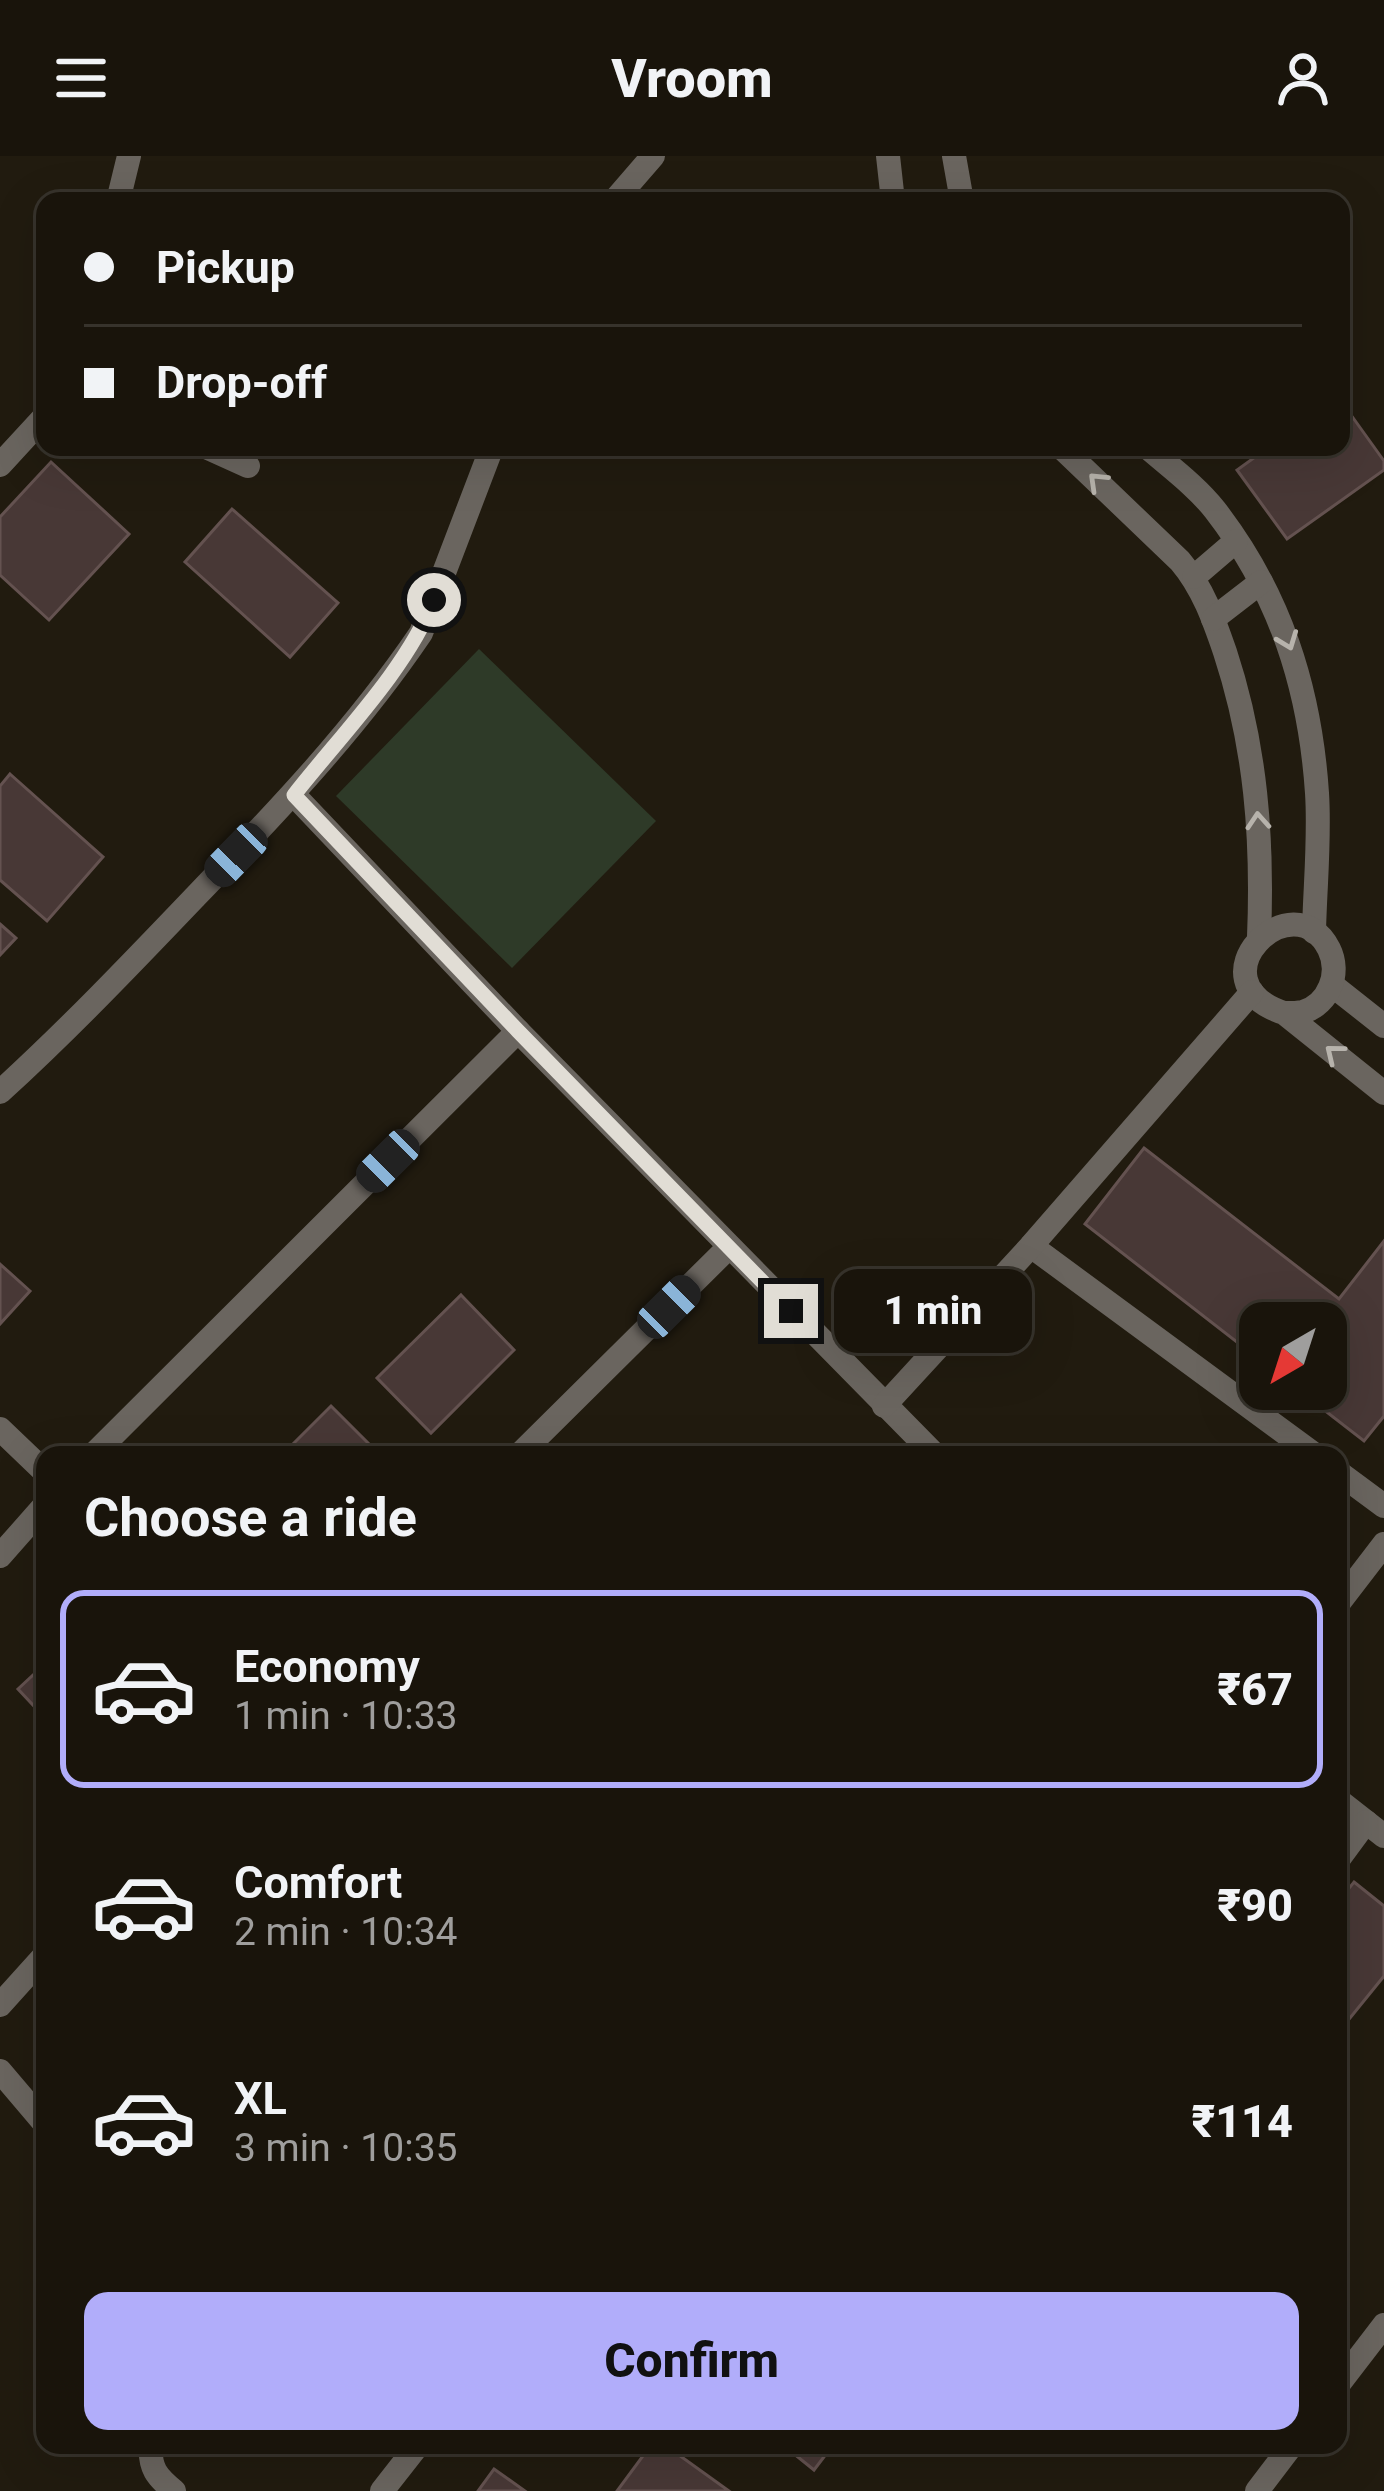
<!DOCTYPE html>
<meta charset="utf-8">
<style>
:root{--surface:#19140b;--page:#221d14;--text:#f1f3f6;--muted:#9f9e9d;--line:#37332c;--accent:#b1adfa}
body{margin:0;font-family:Roboto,sans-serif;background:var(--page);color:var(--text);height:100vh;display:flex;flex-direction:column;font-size:45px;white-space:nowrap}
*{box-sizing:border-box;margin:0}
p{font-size:39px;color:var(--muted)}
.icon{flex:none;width:66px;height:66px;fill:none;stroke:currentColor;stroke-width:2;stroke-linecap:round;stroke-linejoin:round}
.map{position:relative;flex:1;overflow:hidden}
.side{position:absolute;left:36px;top:1290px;width:1311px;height:1008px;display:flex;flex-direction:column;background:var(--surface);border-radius:24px;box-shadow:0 12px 48px #0002,0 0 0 3px var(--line)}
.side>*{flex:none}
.hud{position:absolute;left:36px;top:36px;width:1314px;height:264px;border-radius:24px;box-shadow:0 12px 48px #0002,0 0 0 3px var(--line);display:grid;align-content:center;height:264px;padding:0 48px;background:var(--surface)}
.needle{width:78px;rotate:219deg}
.buttons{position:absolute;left:1239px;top:1146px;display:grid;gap:24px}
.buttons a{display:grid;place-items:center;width:108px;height:108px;border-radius:24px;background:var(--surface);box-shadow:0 12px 48px #0002,0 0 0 3px var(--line);font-size:60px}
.end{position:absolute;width:54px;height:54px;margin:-27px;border:15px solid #e1ddd5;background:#111;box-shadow:0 0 0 6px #111}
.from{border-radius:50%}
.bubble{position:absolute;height:84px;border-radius:24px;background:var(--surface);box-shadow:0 12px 48px #0002,0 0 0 3px var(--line);font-size:39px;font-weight:800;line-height:84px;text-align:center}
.car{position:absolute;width:36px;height:72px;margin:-36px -18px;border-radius:15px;box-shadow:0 0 9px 3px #0007;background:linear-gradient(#222 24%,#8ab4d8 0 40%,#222 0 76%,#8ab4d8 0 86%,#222 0)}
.hud b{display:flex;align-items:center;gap:42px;height:114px;font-size:45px}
.hud b+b{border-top:3px solid var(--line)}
.hud i{width:30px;height:30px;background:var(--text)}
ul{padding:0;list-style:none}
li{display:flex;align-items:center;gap:36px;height:198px;margin:0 24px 18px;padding:0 24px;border:6px solid transparent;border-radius:24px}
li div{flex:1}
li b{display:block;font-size:45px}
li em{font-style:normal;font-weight:800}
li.current{border-color:var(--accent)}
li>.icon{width:108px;height:108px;stroke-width:1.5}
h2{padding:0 48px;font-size:54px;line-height:144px}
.cta{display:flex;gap:24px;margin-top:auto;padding:24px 48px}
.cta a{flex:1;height:138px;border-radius:24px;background:var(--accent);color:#111;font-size:48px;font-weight:800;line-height:138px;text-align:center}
header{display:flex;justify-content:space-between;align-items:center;height:156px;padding:0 48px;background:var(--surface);font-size:54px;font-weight:800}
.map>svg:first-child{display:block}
.green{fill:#2e3a28}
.building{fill:#483836;stroke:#645250;stroke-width:3}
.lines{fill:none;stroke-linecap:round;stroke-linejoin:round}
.street{stroke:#6a655f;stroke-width:24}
.oneway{stroke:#b7b3ac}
.route{stroke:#e1ddd5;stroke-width:15}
</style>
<header><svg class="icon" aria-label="menu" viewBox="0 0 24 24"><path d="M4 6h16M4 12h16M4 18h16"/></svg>Vroom<svg class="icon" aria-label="person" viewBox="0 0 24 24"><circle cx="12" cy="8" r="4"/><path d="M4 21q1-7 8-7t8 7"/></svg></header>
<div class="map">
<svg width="1384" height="2335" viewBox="0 0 1384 2335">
<rect width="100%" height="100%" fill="#211b0f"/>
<path class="green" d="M479,493L656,665L512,812L336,640Z"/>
<g class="building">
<path d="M1341,245L1384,305V314L1287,383L1237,314L1269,291H1341Z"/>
<path d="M51,306L129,378L49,464L0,419V361Z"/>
<path d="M232,353L338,447L290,501L185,406Z"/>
<path d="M10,618L103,701L47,765L0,724V630Z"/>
<path d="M0,768L16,782L0,799Z"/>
<path d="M1144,992L1339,1143L1384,1085V1260L1364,1285L1297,1233H1326V1167H1260V1204L1085,1068Z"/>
<path d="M0,1108L30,1135L0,1168Z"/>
<path d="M461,1139L514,1194L431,1277L377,1222Z"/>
<path d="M331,1250L380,1299H282Z"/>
<path d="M45,1508V1562L18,1533Z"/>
<path d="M1354,1726L1384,1750V1820L1346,1867L1338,1861V1746Z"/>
<path d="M651,2289H665L729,2335H617Z"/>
<path d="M783,2289H833L814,2314Z"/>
<path d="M494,2313L525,2335H478Z"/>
</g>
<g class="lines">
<g class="street">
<path d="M888,0L893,45"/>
<path d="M954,0L962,45"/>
<path d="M118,45L129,0"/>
<path d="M614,45L653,0"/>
<path d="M206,291L248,310"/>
<path d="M1061,291L1180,405C1203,432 1214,464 1225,496C1256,590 1263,683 1259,781"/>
<path d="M1147,291C1170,311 1196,330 1215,354C1280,438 1310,532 1317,637C1320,683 1315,730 1314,776"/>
<path d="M0,309L45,260"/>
<path d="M1194,421L1236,385"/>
<path d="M1213,463L1261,426"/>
<path d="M294,639L518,875L935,1299"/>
<path d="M1332,829L1384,870"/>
<path d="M1284,857C1290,857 1297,857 1303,856C1329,848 1341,817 1329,793C1293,722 1189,825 1284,857L1384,937"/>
<path d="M0,936C68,874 131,808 195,741C275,658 356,573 421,477L492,291"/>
<path d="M1031,1090L1315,1299"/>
<path d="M884,1250L1031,1090L1252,836"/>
<path d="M0,1273L45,1316"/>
<path d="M93,1299L518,875"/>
<path d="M519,1299L729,1091"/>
<path d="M1338,1316L1384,1350"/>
<path d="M0,1400L45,1349"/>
<path d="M1338,1448L1384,1388"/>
<path d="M1338,1644L1384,1680"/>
<path d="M1338,1704L1366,1666"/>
<path d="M0,1849L45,1799"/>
<path d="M0,1915L45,1968"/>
<path d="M1338,2229L1384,2169"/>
<path d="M151,2289C149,2312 157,2321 174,2335"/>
<path d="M382,2335L418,2289"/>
<path d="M1257,2335L1292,2289"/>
</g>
</g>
<defs><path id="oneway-chevron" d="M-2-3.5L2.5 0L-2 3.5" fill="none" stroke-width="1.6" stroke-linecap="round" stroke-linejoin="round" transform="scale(3)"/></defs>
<g class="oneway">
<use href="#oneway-chevron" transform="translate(1097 325) rotate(-136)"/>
<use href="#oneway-chevron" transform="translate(1288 485) rotate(69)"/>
<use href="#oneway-chevron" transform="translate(1258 665) rotate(-94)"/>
<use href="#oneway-chevron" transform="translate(1334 897) rotate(-141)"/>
</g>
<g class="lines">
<path class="route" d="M434,444C406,514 341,579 294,639L518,875L791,1155"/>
</g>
</svg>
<div class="buttons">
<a><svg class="needle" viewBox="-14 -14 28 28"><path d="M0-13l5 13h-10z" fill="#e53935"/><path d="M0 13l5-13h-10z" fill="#9f9e9d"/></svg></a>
</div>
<i class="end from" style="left:434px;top:444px"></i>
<i class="end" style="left:791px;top:1155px"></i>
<div class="bubble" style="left:834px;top:1113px;width:198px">1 min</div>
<i class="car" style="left:236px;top:699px;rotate:224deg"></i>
<i class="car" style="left:388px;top:1005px;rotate:225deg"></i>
<i class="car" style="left:669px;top:1151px;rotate:45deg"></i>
<div class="hud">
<b><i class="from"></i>Pickup</b>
<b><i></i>Drop-off</b>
</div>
<section class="side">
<h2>Choose a ride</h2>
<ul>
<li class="current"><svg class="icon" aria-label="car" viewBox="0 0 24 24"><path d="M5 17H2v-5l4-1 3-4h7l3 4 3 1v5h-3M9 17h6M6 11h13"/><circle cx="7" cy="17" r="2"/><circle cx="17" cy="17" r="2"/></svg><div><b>Economy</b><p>1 min · 10:33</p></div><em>₹67</em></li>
<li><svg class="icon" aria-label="car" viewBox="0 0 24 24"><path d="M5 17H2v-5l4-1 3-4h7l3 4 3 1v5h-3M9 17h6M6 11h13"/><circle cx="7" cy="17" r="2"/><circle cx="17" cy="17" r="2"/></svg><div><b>Comfort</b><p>2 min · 10:34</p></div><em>₹90</em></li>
<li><svg class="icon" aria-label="car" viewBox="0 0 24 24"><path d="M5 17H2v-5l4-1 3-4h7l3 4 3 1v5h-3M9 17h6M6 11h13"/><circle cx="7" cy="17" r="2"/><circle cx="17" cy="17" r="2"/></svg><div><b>XL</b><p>3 min · 10:35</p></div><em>₹114</em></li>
</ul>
<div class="cta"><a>Confirm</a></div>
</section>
</div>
